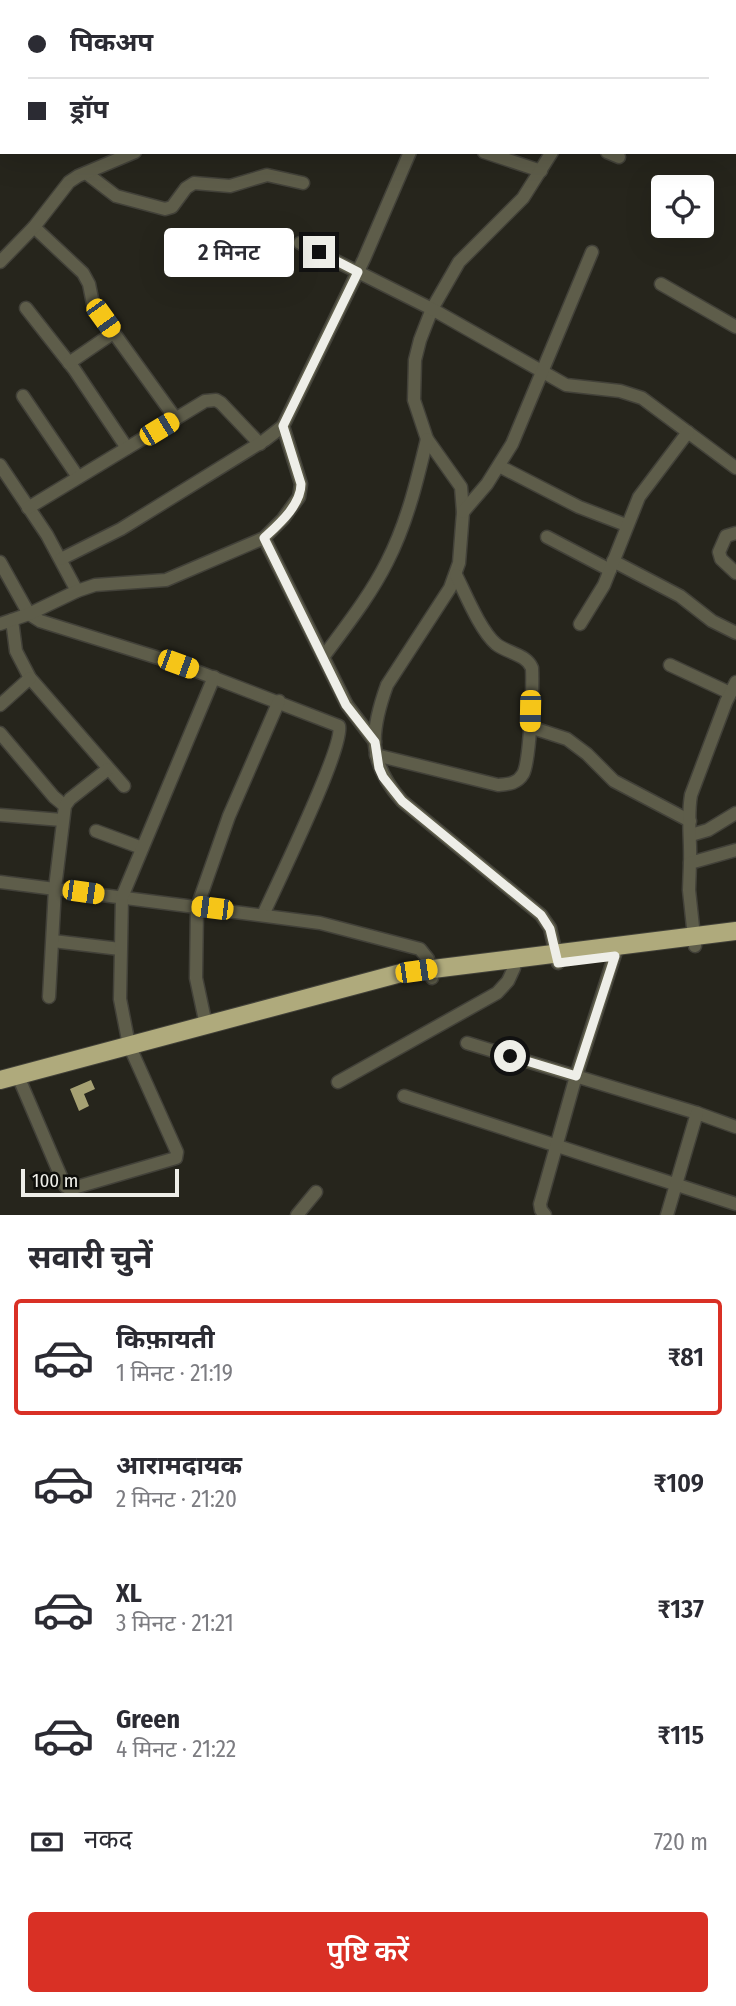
<!DOCTYPE html>
<html lang="hi">
<meta charset="utf-8">
<style>
:root{--surface:#fff;--page:#f2f2f3;--text:#2b2b33;--muted:#7c7c81;--line:#e1e1e2;--accent:#d93025}
body{margin:0;font-family:"Fira Sans Condensed","Noto Sans Devanagari",sans-serif;background:var(--page);color:var(--text);height:100vh;display:flex;flex-direction:column;font-size:26px;white-space:nowrap}
*{box-sizing:border-box;margin:0}
p{font-size:23px;color:var(--muted)}
.icon{flex:none;width:38px;height:38px;fill:none;stroke:currentColor;stroke-width:2;stroke-linecap:round;stroke-linejoin:round}
.map{position:relative;height:1215px;overflow:hidden}
.details{display:flex;flex-direction:column;background:var(--surface);flex:1}
.details>*{flex:none}
.top-card{position:absolute;left:0px;top:0px;width:737px;height:154px;box-shadow:0 7px 28px #0002;display:grid;align-content:center;height:154px;padding:0 28px;background:var(--surface)}
.controls{position:absolute;left:651px;top:175px;display:grid;gap:14px}
.controls a{display:grid;place-items:center;width:63px;height:63px;border-radius:7px;background:var(--surface);box-shadow:0 7px 28px #0002;font-size:35px}
.scale{position:absolute;left:21px;bottom:18px;width:158px;box-sizing:border-box;padding-left:7px;border:4px solid #eeeee8;border-top:0;font-size:19px;line-height:24px;white-space:nowrap;color:#eeeee8;-webkit-text-stroke:5px #0e0e0a;paint-order:stroke}
.end{position:absolute;width:32px;height:32px;margin:-16px;border:9px solid #eeeee8;background:#111;box-shadow:0 0 0 4px #111}
.from{border-radius:50%}
.bubble{position:absolute;height:49px;border-radius:7px;background:var(--surface);box-shadow:0 7px 28px #0002;font-size:23px;font-weight:600;line-height:49px;text-align:center}
.car{position:absolute;width:21px;height:42px;margin:-21px -10px;border-radius:9px;box-shadow:0 0 5px 2px #0007;background:linear-gradient(#f5c518 24%,#345 0 40%,#f5c518 0 76%,#345 0 86%,#f5c518 0)}
.top-card b{display:flex;align-items:center;gap:24px;height:66px;font-size:26px}
.top-card b+b{border-top:2px solid var(--line)}
.top-card i{width:18px;height:18px;background:var(--text)}
ul{padding:0;list-style:none}
li{display:flex;align-items:center;gap:21px;height:116px;margin:0 14px 10px;padding:0 14px;border:4px solid transparent;border-radius:7px}
li div{flex:1}
li b{display:block;font-size:26px}
li em{font-style:normal;font-weight:600}
li.on{border-color:var(--accent)}
li>.icon{width:63px;height:63px;stroke-width:1.5}
h2{padding:0 28px;font-size:32px;line-height:84px}
.pay{display:flex;align-items:center;gap:18px;height:77px;padding:0 28px;font-size:26px}
.pay p{margin-inline-start:auto}
.action{display:flex;gap:14px;margin-top:auto;padding:14px 28px}
.action a{flex:1;height:80px;border-radius:7px;background:var(--accent);color:#fff;font-size:28px;font-weight:600;line-height:80px;text-align:center}
.map>svg:first-child{display:block}
.building{fill:#a6a173}
.lines{fill:none;stroke-linecap:round;stroke-linejoin:round}
.minor-casing{stroke:#424139;stroke-width:15}
.highway-casing{stroke:#424139;stroke-width:20}
.minor{stroke:#5e5d4a;stroke-width:12}
.highway{stroke:#afaa7c;stroke-width:18}
.route{stroke:#eeeee8;stroke-width:9}
</style>
<div class="map">
<svg width="736" height="1215" viewBox="0 0 736 1215">
<rect width="100%" height="100%" fill="#26251c"/>
<path class="building" d="M91,1080L95,1089L84,1094L89,1106L79,1111L70,1089Z"/>
<g class="lines">
<defs>
<g id="minor">
<path d="M147,0L151,2"/>
<path d="M313,0L316,2"/>
<path d="M493,0L497,2"/>
<path d="M703,0L706,2"/>
<path d="M370,2L371,0"/>
<path d="M480,2L481,0"/>
<path d="M735,14L736,15"/>
<path d="M484,152L541,171"/>
<path d="M552,152L523,198L459,262L432,309L420,340L415,360L414,400L427,439L461,487L463,512L459,563L450,588L387,685C370,732 367,762 402,801L541,915L550,928L558,963"/>
<path d="M607,152L619,157"/>
<path d="M86,173L116,196L165,209L172,207L186,188L194,183L230,186L267,175L303,183"/>
<path d="M34,227L83,273L89,284L93,304L176,419"/>
<path d="M300,243L432,309L566,385L620,391L642,398L736,468"/>
<path d="M0,262L34,227L69,182L78,176L135,152"/>
<path d="M661,284L736,327"/>
<path d="M26,308L74,369L127,448"/>
<path d="M69,363L113,333"/>
<path d="M23,396L78,477"/>
<path d="M0,465L47,535L77,591"/>
<path d="M499,466L579,507L626,525"/>
<path d="M28,508L205,401L216,400L221,403L260,444"/>
<path d="M463,512L487,484L512,444L592,252"/>
<path d="M736,533L726,536L719,552L721,559L736,573"/>
<path d="M547,537L610,570"/>
<path d="M264,538L347,705L375,742"/>
<path d="M61,559L121,529L265,440L283,426L364,259L410,152"/>
<path d="M613,561L680,596L712,621L736,633"/>
<path d="M0,562L29,614L40,621L178,664L339,726C345,746 275,888 263,915"/>
<path d="M12,620L16,651L30,678L124,786"/>
<path d="M0,624L29,614L77,591L95,585L166,580L264,538L283,519L299,497L301,484L283,426"/>
<path d="M580,624L604,585L639,497L688,432"/>
<path d="M324,656C346,626 370,596 387,562C407,523 417,481 427,439"/>
<path d="M670,665L730,693"/>
<path d="M0,705L30,678"/>
<path d="M530,727L567,739L587,754L614,781L690,821"/>
<path d="M0,733L54,797L65,806"/>
<path d="M376,755L498,785C508,784 517,784 523,774C530,762 533,686 532,668C526,654 507,653 496,644C480,630 466,595 456,575"/>
<path d="M0,815L62,820"/>
<path d="M96,831L142,848"/>
<path d="M691,835L708,830L736,813"/>
<path d="M690,863C691,841 687,817 691,795L726,702L736,682"/>
<path d="M0,882L320,923L420,949L428,959L432,978"/>
<path d="M53,941L120,949"/>
<path d="M695,946L689,890L690,863L736,850"/>
<path d="M49,997L55,888L65,806L70,799L108,769"/>
<path d="M206,1025L196,978L197,907L229,816L279,701"/>
<path d="M467,1043L697,1113L736,1127"/>
<path d="M18,1076L65,1186L70,1189L176,1158L177,1152L129,1045L120,999L122,897L214,677"/>
<path d="M338,1082L497,993L508,981L514,968"/>
<path d="M404,1096L736,1204"/>
<path d="M297,1215L316,1192"/>
<path d="M545,1215L541,1210L540,1204L576,1076L618,945"/>
<path d="M667,1215L697,1113"/>
</g>
<path id="highway" d="M0,1080L401,973L736,931"/>
</defs>
<use href="#minor" class="minor-casing"/>
<use href="#highway" class="highway-casing"/>
<use href="#minor" class="minor"/>
<use href="#highway" class="highway"/>
</g>
<g class="lines">
<path class="route" d="M319,252L358,272L283,426L301,484C301,505 279,524 264,538L346,705L375,742L379,768L383,777L402,801L541,915L550,929L558,963L615,956L576,1076L510,1056"/>
</g>
</svg>
<div class="controls">
<a><svg class="icon" aria-label="locate" viewBox="0 0 24 24"><circle cx="12" cy="12" r="6"/><path d="M12 2v4M12 18v4M2 12h4M18 12h4"/></svg></a>
</div>
<div class="scale">100 m</div>
<i class="end from" style="left:510px;top:1056px"></i>
<i class="end" style="left:319px;top:252px"></i>
<div class="bubble" style="left:164px;top:228px;width:130px">2 मिनट</div>
<i class="car" style="left:103px;top:318px;rotate:144deg"></i>
<i class="car" style="left:159px;top:429px;rotate:59deg"></i>
<i class="car" style="left:178px;top:664px;rotate:110deg"></i>
<i class="car" style="left:530px;top:711px;rotate:181deg"></i>
<i class="car" style="left:83px;top:892px;rotate:98deg"></i>
<i class="car" style="left:212px;top:908px;rotate:277deg"></i>
<i class="car" style="left:416px;top:971px;rotate:82deg"></i>
<div class="top-card">
<b><i class="from"></i>पिकअप</b>
<b><i></i>ड्रॉप</b>
</div>
</div>
<section class="details">
<h2>सवारी चुनें</h2>
<ul>
<li class="on"><svg class="icon" aria-label="car" viewBox="0 0 24 24"><path d="M5 17H2v-5l4-1 3-4h7l3 4 3 1v5h-3M9 17h6M6 11h13"/><circle cx="7" cy="17" r="2"/><circle cx="17" cy="17" r="2"/></svg><div><b>किफ़ायती</b><p>1 मिनट · 21:19</p></div><em>₹81</em></li>
<li><svg class="icon" aria-label="car" viewBox="0 0 24 24"><path d="M5 17H2v-5l4-1 3-4h7l3 4 3 1v5h-3M9 17h6M6 11h13"/><circle cx="7" cy="17" r="2"/><circle cx="17" cy="17" r="2"/></svg><div><b>आरामदायक</b><p>2 मिनट · 21:20</p></div><em>₹109</em></li>
<li><svg class="icon" aria-label="car" viewBox="0 0 24 24"><path d="M5 17H2v-5l4-1 3-4h7l3 4 3 1v5h-3M9 17h6M6 11h13"/><circle cx="7" cy="17" r="2"/><circle cx="17" cy="17" r="2"/></svg><div><b>XL</b><p>3 मिनट · 21:21</p></div><em>₹137</em></li>
<li><svg class="icon" aria-label="car" viewBox="0 0 24 24"><path d="M5 17H2v-5l4-1 3-4h7l3 4 3 1v5h-3M9 17h6M6 11h13"/><circle cx="7" cy="17" r="2"/><circle cx="17" cy="17" r="2"/></svg><div><b>Green</b><p>4 मिनट · 21:22</p></div><em>₹115</em></li>
</ul>
<div class="pay"><svg class="icon" aria-label="cash" viewBox="0 0 24 24"><path d="M3 7h18v10H3z"/><circle cx="12" cy="12" r="2"/></svg>नकद<p>720 m</p></div>
<div class="action"><a>पुष्टि करें</a></div>
</section>
